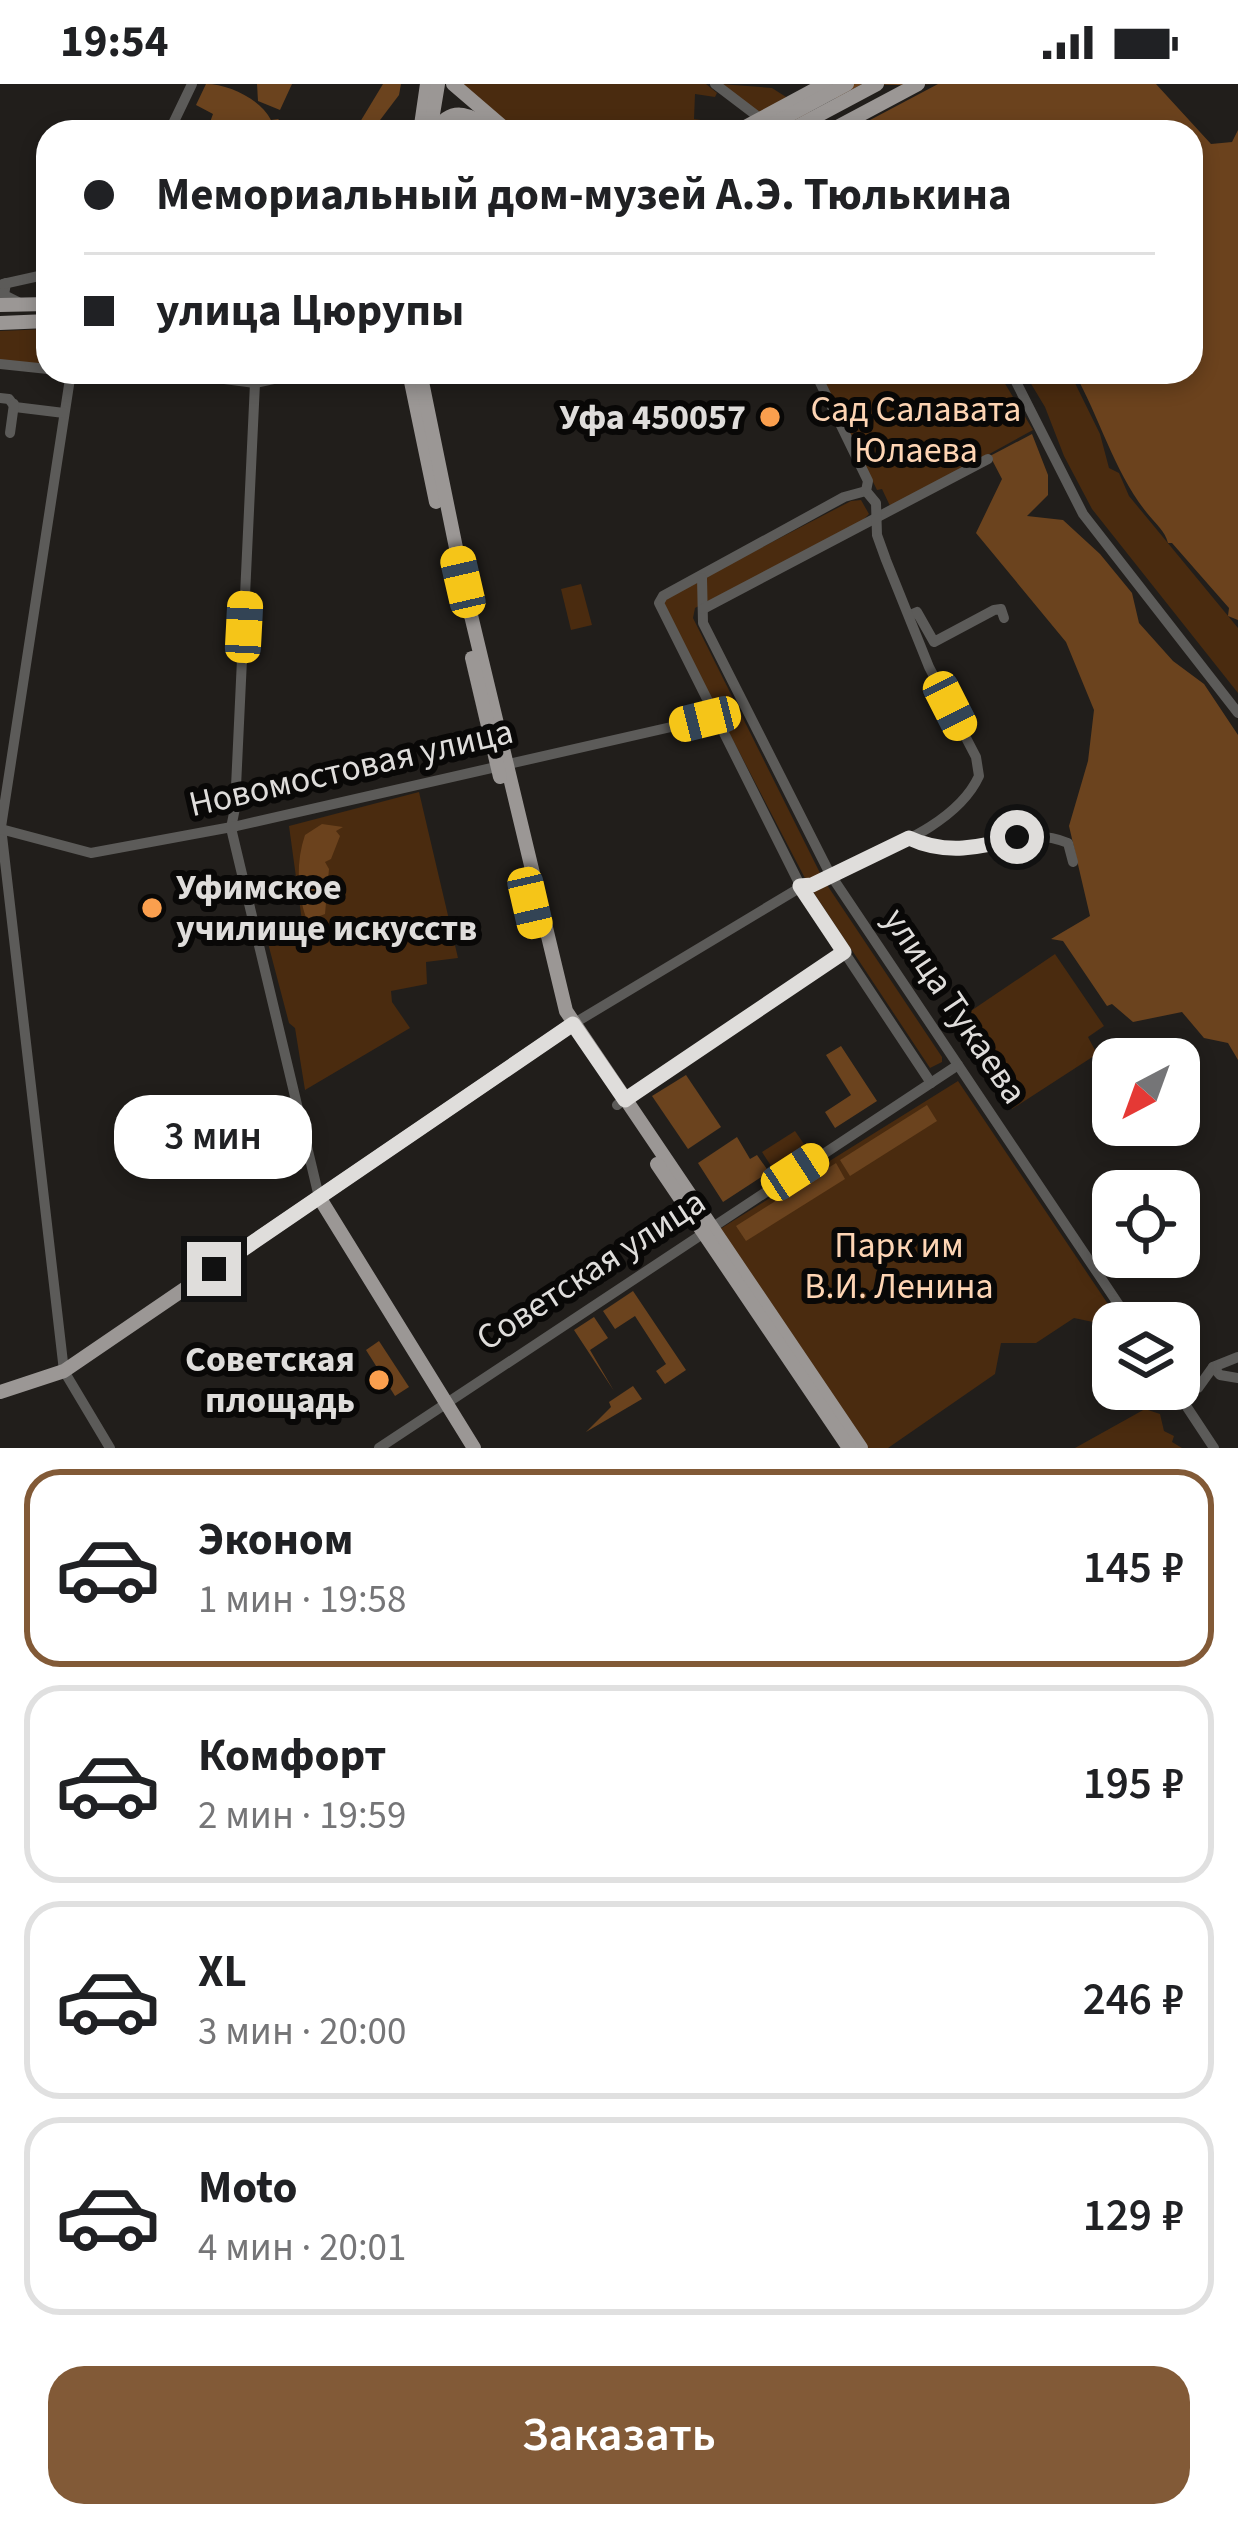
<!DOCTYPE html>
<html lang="ru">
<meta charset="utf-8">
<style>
:root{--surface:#fff;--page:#f6f6f6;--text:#202124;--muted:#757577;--line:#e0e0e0;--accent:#825a37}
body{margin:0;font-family:"Source Sans 3",sans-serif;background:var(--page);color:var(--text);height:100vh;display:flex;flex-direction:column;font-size:45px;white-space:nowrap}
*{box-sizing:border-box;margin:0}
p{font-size:39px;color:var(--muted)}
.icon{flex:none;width:66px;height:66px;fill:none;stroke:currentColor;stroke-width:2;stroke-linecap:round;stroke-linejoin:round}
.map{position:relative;height:1364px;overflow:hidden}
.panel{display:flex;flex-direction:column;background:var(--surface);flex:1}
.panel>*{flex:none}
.top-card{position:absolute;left:36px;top:36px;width:1167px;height:264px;border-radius:36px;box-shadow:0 6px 18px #0003;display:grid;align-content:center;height:264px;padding:0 48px;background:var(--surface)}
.needle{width:78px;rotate:221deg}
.fabs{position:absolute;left:1092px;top:954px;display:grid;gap:24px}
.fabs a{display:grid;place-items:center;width:108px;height:108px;border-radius:24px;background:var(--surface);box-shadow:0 6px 18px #0003;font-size:60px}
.end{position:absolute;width:54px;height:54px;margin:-27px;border:15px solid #dfdddb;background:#111;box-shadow:0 0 0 6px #111}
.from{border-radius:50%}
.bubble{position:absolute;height:84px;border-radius:36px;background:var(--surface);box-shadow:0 6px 18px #0003;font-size:39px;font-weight:600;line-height:84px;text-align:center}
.car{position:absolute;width:36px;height:72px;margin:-36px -18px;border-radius:15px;box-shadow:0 0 9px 3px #0007;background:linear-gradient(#f5c518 24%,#345 0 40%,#f5c518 0 76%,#345 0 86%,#f5c518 0)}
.top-card b{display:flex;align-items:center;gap:42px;height:114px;font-size:45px}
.top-card b+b{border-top:3px solid var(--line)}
.top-card i{width:30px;height:30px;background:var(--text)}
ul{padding:21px 0 0;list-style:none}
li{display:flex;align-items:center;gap:36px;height:198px;margin:0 24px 18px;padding:0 24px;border:6px solid var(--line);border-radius:36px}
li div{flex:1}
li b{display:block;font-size:45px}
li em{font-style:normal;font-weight:600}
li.selected{border-color:var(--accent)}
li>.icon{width:108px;height:108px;stroke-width:1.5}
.primary-button{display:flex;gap:24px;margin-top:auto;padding:24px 48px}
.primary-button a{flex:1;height:138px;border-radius:36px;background:var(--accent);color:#fff;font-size:48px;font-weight:600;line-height:138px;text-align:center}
.status{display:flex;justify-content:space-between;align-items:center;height:84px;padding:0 60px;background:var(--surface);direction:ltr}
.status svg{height:33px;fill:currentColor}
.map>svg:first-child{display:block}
.green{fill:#4a2b0f}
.forest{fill:#6b431e}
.water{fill:#6b421d}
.pier{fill:#211e1b}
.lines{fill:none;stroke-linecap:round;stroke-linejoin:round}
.minor{stroke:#5c5b59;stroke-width:10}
.major{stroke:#9b9795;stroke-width:14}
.route{stroke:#dfdddb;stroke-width:15}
.poi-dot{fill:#fa9f4e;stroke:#090807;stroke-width:4.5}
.labels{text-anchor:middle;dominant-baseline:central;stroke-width:12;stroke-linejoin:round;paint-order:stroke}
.park-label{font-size:36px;fill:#fed5b4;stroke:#090807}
.poi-label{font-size:36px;font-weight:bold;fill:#dfdddb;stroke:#090807;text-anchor:end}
.street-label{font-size:36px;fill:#dfdddb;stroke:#090807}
</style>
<div class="status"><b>19:54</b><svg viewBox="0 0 49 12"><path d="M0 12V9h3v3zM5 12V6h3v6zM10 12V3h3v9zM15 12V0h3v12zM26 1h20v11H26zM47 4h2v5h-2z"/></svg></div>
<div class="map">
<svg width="1238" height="1364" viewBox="0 0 1238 1364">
<rect width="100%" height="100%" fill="#211e1b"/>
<g class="green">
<path d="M457,0H706L717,9L715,13L695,10L694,35L701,36L698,48H514Z"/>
<path d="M721,0L772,4L841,48H785Z"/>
<path d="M48,245V281L0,276V247Z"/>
<path d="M819,288H998L1033,346L891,424L882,405L877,406Z"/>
<path d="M1024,288H1067L1073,295L1100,350L1109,384L1119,389L1129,412L1238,544V609L1092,425L1064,372L1045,323Z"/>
<path d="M861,416L869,430L859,440L695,524L693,534L823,795L942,973V978L930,984L808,800L660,516L851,417Z"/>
<path d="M581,500L592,541L571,546L561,505Z"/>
<path d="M419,708L458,874L426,878L427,900L391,907L392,918L410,944L305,1006L295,944L289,939L264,844L302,837L289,742Z"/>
<path d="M1055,870L1104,942L1088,953L1097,970L1012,1025L953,939Z"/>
<path d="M958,997L1112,1226L1093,1238L1074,1234L1036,1259H1001L995,1290L888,1364H864L720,1145Z"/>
<path d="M795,1047L806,1063L773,1085L762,1068Z"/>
<path d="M1145,1325L1160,1330L1164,1347L1174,1352L1172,1358L1182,1364H1075Z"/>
</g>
<g class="forest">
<path d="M206,0C229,0 260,15 271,36L278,35L293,48H222L209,41L213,30L196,21Z"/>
<path d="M257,0H292L280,26L258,17Z"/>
<path d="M383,0H401L399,11L371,48H354Z"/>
<path d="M1032,350L1048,391V411L1027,432L1063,436L1100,470L1132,509L1139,539L1173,577L1204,600L1238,651V976L1228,959L1204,954L1182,928L1133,938L1112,920L1107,922L1063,857L1051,855L1090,832L1069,742L1088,677L1094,626L1066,558L976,449L1002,395L990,372Z"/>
<path d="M841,962L877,1017L835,1044L825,1028L851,1011L826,971Z"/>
<path d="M686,991L721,1043L688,1065L652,1012Z"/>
<path d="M927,1021L937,1037L850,1092L840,1076Z"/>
<path d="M737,1053L750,1075L757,1071L769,1088L723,1118L698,1079Z"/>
<path d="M836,1079L845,1095L746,1157L736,1142Z"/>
<path d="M633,1207L686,1286L665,1300L656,1287L666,1280L635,1232L615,1245L603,1227Z"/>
<path d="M594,1233L608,1254L590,1266L614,1307L574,1246Z"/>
<path d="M633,1302L642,1315L586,1348L611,1323L609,1318Z"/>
</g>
<g class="water">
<path d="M826,0H1156L1211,60L1232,58L1238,46V536L1228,532L1229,524L1172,459H1168C1165,447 1156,440 1147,429C1114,388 1100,334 1074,288H1191V48H868L844,26Z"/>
<path d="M322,740L343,743L336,747L340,752L331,775L325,778L329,785L325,830L312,835L306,834C297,807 296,777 305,751Z"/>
<path d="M379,1257L409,1303L395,1312L366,1266Z"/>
</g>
<path class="pier" d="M862,0L898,1L938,0L855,44L831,17Z"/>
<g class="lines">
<g class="minor">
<path d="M715,0L778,48"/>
<path d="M169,48L192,0"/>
<path d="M6,199L4,211L18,218"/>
<path d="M3,200L48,190"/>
<path d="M0,280L48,285"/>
<path d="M71,288L1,743L64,1287L110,1364"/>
<path d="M171,288L255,299L306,288"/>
<path d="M1011,288L1083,430L1238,629"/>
<path d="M255,299L235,724L231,744L319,1113"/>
<path d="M0,314L9,315L15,323L64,329"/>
<path d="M10,349L14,320"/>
<path d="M866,407L844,413L663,512L659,519L801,803L931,999"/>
<path d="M702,494L703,539L830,790L1131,1239"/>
<path d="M703,525L988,375"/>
<path d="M910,531L917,528L934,558L994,526L1001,525L1004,534"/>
<path d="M1,745L91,769L237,742L715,633"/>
<path d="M909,754C969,783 1015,736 1068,759L1073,778"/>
<path d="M573,940L801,803L812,801C863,772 953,749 979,692L976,673L929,583L886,476L877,451L876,419L866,407L868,397L815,288"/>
<path d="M617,1021L844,868"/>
<path d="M1213,1283L1220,1291L1238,1294"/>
<path d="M1198,1304L1213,1283L1238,1273"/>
<path d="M1175,1305L1214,1364"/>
<path d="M379,1364L958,981"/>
</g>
<g class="major">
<path d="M453,0L509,48"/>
<path d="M420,48L427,0"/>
<path d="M430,48L438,0"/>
<path d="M435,48C450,22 469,29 489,44"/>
<path d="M736,48L825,0"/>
<path d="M758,48L847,0"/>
<path d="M787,48L877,0"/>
<path d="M828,48L918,0"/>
<path d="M0,221L48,220"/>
<path d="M0,239L48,237"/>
<path d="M409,288L436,418"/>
<path d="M420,288L463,498L566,927L861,1364"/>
<path d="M472,574L500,693"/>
<path d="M657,1080L849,1364"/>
<path d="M319,1113L474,1364"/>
<path d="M0,1308L64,1287L573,940"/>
</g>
</g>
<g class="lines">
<path class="route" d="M214,1185L573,940L625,1016L629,1013L844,868L800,802L812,801L909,754C945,771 981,764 1017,753"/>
</g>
<g class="poi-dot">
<circle cx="770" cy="333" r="12"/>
<circle cx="152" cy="824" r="12"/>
<circle cx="379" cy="1296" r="12"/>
</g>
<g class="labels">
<g class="park-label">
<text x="916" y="325">Сад Салавата<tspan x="916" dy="41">Юлаева</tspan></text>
<text x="899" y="1161">Парк им<tspan x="899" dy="41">В.И. Ленина</tspan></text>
</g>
<g class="poi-label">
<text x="746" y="333">Уфа 450057</text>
<text x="176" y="803" text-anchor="start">Уфимское<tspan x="176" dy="41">училище искусств</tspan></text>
<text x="355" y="1275">Советская<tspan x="355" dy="41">площадь</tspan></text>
</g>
<g class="street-label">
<text transform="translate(351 684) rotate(-13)">Новомостовая улица</text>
<text transform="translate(955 922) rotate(56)">улица Тукаева</text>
<text transform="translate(591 1186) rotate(-33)">Советская улица</text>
</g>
</g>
</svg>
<div class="fabs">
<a><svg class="needle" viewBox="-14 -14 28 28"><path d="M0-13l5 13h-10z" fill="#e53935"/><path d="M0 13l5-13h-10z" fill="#757577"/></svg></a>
<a><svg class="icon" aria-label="locate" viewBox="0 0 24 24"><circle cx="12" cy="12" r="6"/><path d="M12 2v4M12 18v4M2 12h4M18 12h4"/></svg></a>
<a><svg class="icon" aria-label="layers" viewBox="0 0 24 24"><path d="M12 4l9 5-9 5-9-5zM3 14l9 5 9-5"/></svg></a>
</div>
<i class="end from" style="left:1017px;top:753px"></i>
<i class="end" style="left:214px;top:1185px"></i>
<div class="bubble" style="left:114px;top:1011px;width:198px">3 мин</div>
<i class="car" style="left:463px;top:498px;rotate:347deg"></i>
<i class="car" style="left:244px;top:543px;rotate:3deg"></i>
<i class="car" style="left:950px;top:622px;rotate:153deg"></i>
<i class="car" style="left:705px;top:635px;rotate:256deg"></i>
<i class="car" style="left:530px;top:819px;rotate:167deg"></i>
<i class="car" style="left:795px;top:1088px;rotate:57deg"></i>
<div class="top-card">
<b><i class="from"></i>Мемориальный дом-музей А.Э. Тюлькина</b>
<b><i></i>улица Цюрупы</b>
</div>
</div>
<section class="panel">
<ul>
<li class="selected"><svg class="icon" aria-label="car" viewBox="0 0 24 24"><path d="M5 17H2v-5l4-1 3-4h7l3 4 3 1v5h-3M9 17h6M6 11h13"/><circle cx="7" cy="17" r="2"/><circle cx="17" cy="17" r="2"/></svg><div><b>Эконом</b><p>1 мин · 19:58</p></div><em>145 ₽</em></li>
<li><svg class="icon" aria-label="car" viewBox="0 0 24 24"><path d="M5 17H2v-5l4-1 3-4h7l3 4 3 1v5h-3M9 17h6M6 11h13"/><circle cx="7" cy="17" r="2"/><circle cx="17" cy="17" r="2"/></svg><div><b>Комфорт</b><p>2 мин · 19:59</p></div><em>195 ₽</em></li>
<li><svg class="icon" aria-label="car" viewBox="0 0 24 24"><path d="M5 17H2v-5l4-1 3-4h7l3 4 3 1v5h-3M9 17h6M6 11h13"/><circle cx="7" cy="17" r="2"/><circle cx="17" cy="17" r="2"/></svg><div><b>XL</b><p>3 мин · 20:00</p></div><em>246 ₽</em></li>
<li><svg class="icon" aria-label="car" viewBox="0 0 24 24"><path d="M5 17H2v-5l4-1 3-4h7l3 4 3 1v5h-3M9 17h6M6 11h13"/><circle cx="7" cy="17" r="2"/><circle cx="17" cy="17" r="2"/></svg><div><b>Moto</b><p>4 мин · 20:01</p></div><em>129 ₽</em></li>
</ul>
<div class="primary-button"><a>Заказать</a></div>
</section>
